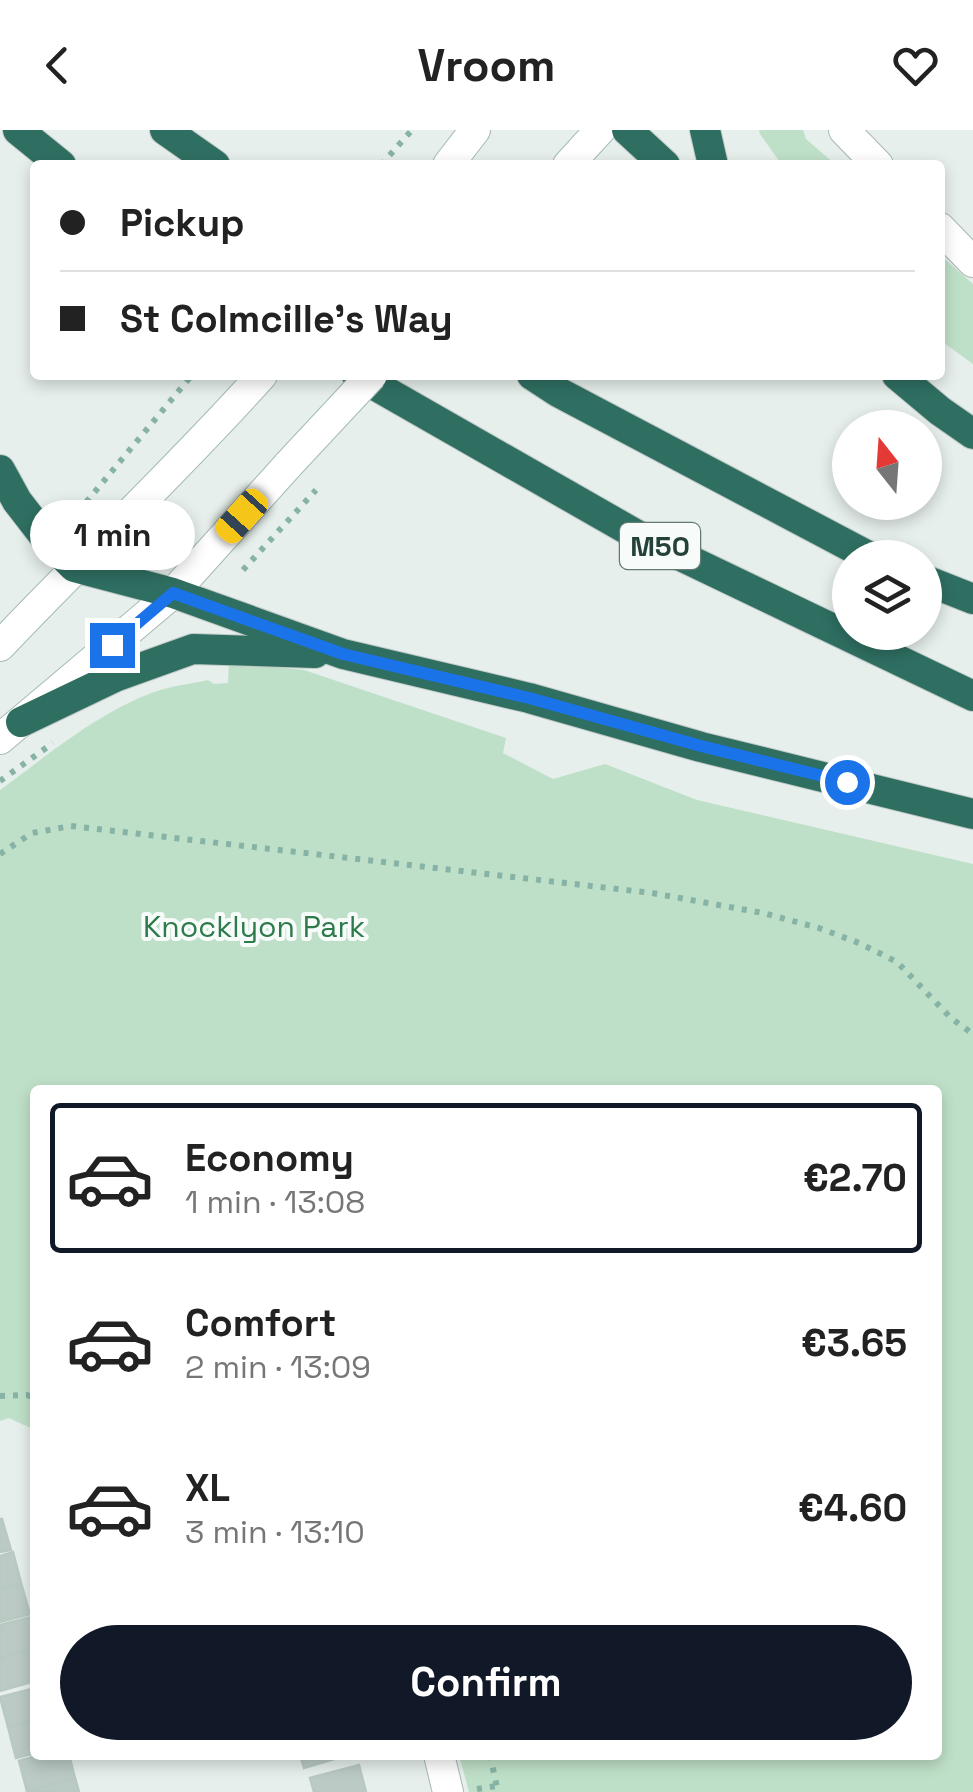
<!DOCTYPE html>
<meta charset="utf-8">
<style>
:root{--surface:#fff;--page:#f2f2f2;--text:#222;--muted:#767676;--line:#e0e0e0;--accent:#111827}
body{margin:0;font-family:"Space Grotesk",sans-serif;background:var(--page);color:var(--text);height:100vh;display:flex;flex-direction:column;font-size:38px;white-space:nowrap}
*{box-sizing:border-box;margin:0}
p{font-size:32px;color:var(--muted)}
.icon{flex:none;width:55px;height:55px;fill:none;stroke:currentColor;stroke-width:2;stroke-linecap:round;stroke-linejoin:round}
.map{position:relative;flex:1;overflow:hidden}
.sheet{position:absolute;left:30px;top:955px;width:912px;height:675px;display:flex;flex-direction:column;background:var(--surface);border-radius:10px;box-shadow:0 5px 15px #0003}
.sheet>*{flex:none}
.banner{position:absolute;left:30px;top:30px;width:915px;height:220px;border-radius:10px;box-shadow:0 5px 15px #0003;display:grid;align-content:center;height:220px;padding:0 30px;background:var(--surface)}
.needle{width:65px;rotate:343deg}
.controls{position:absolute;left:832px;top:280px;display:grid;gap:20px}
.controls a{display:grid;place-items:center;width:110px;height:110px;border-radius:50%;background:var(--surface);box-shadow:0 5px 15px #0003;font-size:50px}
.end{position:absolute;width:45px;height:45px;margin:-22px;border:12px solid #1a73e8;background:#fff;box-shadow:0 0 0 5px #fff}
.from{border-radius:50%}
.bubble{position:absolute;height:70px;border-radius:35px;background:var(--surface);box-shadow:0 5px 15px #0003;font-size:32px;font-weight:800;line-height:70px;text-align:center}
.car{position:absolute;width:30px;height:60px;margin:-30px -15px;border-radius:12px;box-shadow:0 0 8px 2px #0007;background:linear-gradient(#f5c518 24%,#345 0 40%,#f5c518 0 76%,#345 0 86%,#f5c518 0)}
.banner b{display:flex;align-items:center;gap:35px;height:95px;font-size:38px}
.banner b+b{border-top:2px solid var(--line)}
.banner i{width:25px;height:25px;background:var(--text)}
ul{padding:18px 0 0;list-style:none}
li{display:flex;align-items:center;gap:30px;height:150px;margin:0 20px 15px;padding:0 10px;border:5px solid transparent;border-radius:10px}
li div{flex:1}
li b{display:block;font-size:38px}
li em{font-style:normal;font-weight:800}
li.active{border-color:var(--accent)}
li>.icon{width:90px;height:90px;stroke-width:1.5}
.action{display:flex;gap:20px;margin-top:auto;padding:20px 30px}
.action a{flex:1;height:115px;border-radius:60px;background:var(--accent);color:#fff;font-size:40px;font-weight:800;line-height:115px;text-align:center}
header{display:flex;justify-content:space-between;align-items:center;height:130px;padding:0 30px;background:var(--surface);font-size:45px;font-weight:800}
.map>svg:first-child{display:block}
.green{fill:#bfe0c8}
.building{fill:#bbcac4;stroke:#b8c9c2;stroke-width:2.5}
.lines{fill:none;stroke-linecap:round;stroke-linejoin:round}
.street-casing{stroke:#a8b8b2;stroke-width:32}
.secondary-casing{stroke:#a4bbb3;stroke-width:32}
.highway-casing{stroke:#c2cac8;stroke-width:32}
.path{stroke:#86b3a5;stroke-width:6;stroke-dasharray:5 8;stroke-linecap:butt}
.street{stroke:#fff;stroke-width:30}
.secondary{stroke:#fff;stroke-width:30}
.highway{stroke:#2f6f62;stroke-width:30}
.secondary-bridge-casing{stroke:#a4bbb3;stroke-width:32;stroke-linecap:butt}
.secondary-bridge{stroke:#fff;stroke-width:30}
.route{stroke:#1a73e8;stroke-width:12}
.labels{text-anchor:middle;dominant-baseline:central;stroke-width:8;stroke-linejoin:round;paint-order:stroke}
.shield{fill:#f7fbf9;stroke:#637a73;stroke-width:2.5}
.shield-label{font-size:28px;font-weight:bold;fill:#24423a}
.park-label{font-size:30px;fill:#2d7a4b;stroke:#f7fbf9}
</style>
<header><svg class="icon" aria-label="back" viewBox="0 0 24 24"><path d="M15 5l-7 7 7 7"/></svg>Vroom<svg class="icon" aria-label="heart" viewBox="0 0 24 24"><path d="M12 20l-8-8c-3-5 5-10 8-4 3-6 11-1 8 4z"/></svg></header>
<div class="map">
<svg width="973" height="1662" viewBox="0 0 973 1662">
<rect width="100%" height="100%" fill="#e6efeb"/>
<g class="green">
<path d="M759,0H803L806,9L836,35H782L760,4Z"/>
<path d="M940,125L973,154V234L940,210Z"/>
<path d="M229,532L304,540L506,608L503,623L553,649L605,634L697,670L973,734V1662H469L459,1625H938V960H35V1300L9,1288L0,1291V660C48,625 97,583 154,562C171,556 190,554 208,550L214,554L228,553Z"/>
</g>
<g class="building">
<path d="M0,1389H2L11,1420L0,1422Z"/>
<path d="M13,1422L21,1453L0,1459V1426Z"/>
<path d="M21,1453L30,1484L0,1492V1459Z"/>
<path d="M31,1487L35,1502V1519L0,1528V1495Z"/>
<path d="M35,1519V1551L0,1561V1528Z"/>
<path d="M35,1558V1590L8,1597L0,1567Z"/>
<path d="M35,1590V1623L16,1628L8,1597Z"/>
<path d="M41,1625H69L75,1648L27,1661L19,1631Z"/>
<path d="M300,1625H348L304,1638Z"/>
<path d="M359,1635L366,1662H314L310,1648Z"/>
<path d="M75,1648L79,1662H27V1661Z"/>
</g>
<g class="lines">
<defs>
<g id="street">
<path d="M844,0L878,35"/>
<path d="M940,98L973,132"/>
<path d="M439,1625L448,1662"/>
</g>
<g id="secondary">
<path d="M448,35L475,0"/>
<path d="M568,35L600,0"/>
<path d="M0,516C86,425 178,339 262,245"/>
<path d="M0,609L173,463L289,334"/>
</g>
<g id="highway">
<path d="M18,0L61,35"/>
<path d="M165,0L215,35"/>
<path d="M627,0L665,35"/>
<path d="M705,0L713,35"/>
<path d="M357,245L637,405L973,566"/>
<path d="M532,245L558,262L872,428"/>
<path d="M897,245L940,281L973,304"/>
<path d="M0,340L17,371L48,411L74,437L173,463L343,524L529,568L701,617L973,684"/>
<path d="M925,450L973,469"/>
<path d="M21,592L115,547L193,519L315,523"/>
</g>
</defs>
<use href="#street" class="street-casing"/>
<use href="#secondary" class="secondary-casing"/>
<use href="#highway" class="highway-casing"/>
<g class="path">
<path d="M381,35L412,0"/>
<path d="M78,382L192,245"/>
<path d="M243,440L316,360"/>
<path d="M0,651L53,613"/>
<path d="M0,724L32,703L71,696L652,763L763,783L819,798L859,813L897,832L951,888L973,904"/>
<path d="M0,1266L27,1265L35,1268"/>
<path d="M490,1625L498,1662"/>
<path d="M477,1659L496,1656"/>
</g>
<use href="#street" class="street"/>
<use href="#secondary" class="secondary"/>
<use href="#highway" class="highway"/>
<defs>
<path id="secondary-bridge" d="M289,334L372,245"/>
</defs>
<use href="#secondary-bridge" class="secondary-bridge-casing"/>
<use href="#secondary-bridge" class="secondary-bridge"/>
</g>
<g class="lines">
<path class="route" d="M112,515L173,463L343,524L529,568L701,616L847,652"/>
</g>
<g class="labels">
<rect class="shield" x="620" y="393" width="80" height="46" rx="8"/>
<g class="shield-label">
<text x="660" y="416">M50</text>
</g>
<g class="park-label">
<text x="254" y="796">Knocklyon Park</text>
</g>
</g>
</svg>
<div class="controls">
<a><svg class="needle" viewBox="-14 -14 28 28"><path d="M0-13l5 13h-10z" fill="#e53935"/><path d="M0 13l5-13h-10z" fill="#767676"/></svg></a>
<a><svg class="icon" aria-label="layers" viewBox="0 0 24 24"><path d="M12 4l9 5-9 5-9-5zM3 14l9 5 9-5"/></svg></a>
</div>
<i class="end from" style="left:847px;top:652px"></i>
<i class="end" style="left:112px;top:515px"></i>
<div class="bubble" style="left:30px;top:370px;width:165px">1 min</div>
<i class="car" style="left:242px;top:386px;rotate:222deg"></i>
<div class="banner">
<b><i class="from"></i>Pickup</b>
<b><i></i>St Colmcille's Way</b>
</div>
<section class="sheet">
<ul>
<li class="active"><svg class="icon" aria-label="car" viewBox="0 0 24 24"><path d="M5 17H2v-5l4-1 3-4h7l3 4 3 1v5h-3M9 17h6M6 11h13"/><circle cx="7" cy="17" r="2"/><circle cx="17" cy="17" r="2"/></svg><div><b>Economy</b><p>1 min · 13:08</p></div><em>€2.70</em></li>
<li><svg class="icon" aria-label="car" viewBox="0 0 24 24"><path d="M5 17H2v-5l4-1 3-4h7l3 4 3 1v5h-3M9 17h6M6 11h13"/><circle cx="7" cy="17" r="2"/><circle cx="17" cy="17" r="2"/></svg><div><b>Comfort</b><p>2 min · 13:09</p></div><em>€3.65</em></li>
<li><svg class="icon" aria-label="car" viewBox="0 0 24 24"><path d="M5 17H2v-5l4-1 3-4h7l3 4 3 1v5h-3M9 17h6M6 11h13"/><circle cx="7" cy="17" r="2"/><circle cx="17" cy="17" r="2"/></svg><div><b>XL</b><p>3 min · 13:10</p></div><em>€4.60</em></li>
</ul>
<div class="action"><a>Confirm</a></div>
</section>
</div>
